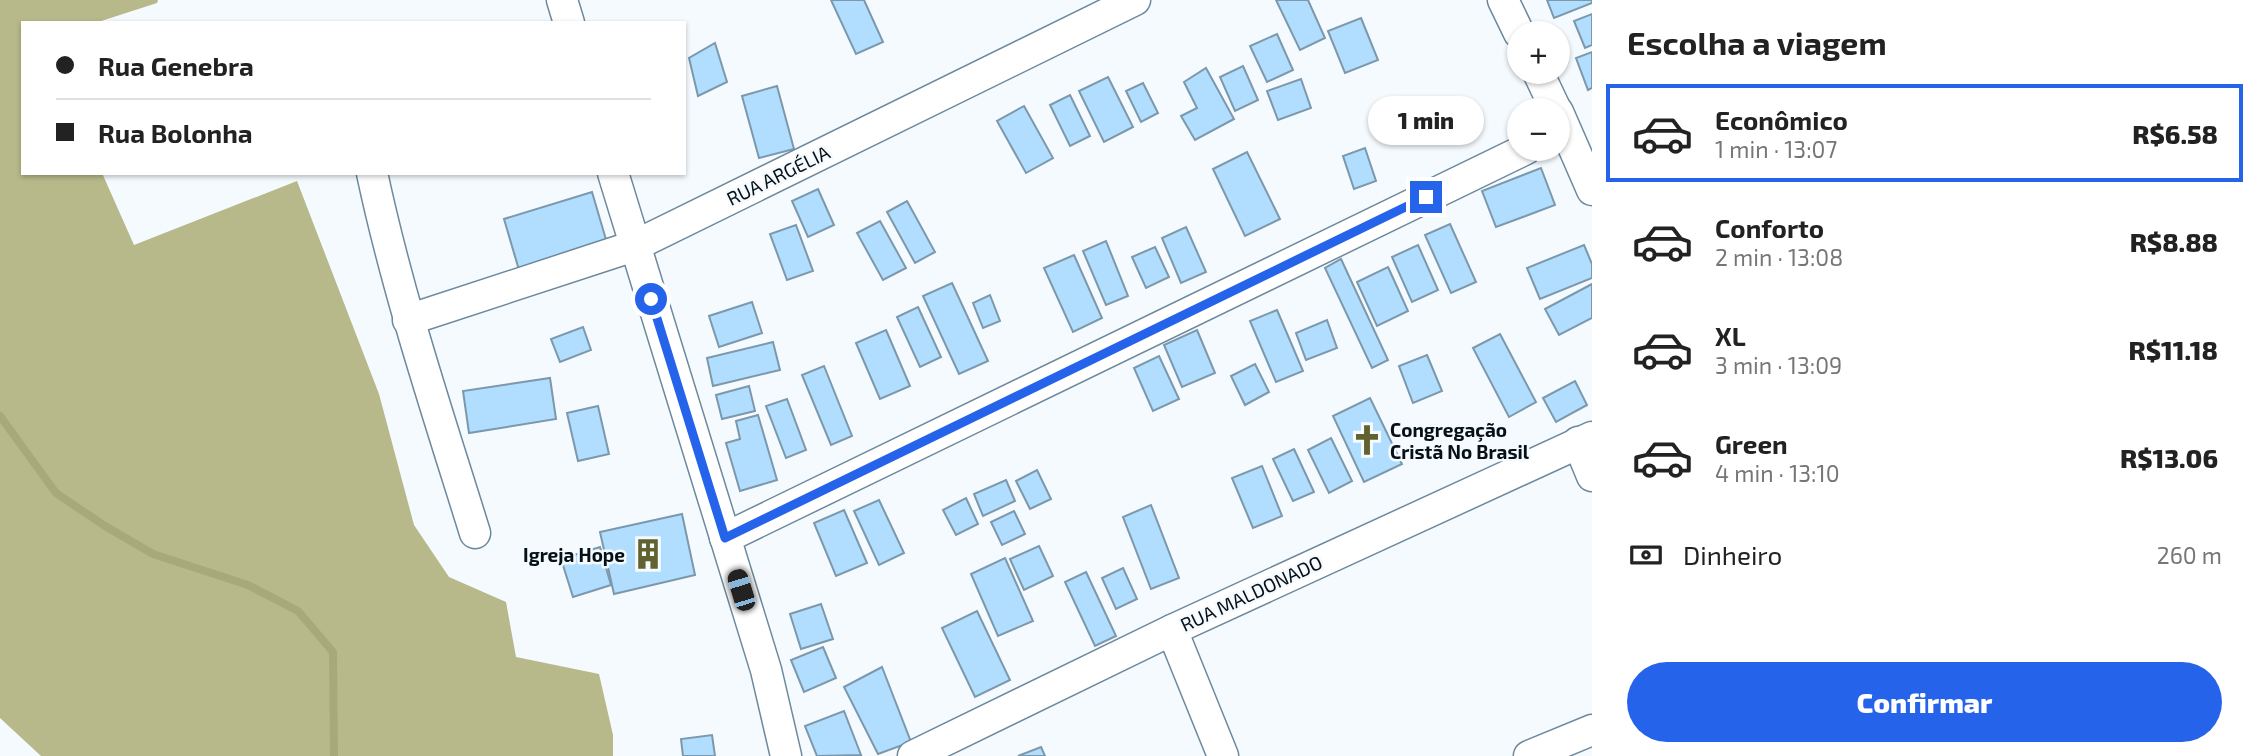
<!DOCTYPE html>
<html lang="pt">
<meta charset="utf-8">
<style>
:root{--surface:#fff;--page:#f6f6f6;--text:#222;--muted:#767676;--line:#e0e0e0;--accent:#2563eb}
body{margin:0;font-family:"Exo 2",sans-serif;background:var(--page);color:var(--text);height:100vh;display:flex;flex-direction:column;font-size:26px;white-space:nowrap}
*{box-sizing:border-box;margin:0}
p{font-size:23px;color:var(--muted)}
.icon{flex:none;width:38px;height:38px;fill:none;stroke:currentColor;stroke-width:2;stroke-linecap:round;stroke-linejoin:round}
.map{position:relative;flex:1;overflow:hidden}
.details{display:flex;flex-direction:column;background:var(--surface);width:665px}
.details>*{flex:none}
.top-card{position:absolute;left:21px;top:21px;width:665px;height:154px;border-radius:0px;box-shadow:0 2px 5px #0004;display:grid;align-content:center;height:154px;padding:0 35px;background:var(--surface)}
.buttons{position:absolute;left:1507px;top:21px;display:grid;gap:14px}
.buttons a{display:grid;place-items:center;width:63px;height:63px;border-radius:50%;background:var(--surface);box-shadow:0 2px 5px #0004;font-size:35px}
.end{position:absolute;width:32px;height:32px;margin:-16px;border:9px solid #2563eb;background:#fff;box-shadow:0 0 0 4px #fff}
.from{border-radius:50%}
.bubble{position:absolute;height:49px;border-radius:24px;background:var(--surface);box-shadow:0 2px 5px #0004;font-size:23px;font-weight:800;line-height:49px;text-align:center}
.car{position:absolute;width:21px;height:42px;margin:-21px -10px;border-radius:9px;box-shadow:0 0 5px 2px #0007;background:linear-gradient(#222 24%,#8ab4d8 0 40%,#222 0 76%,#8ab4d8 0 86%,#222 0)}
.top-card b{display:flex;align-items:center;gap:24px;height:66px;font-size:26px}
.top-card b+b{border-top:2px solid var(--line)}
.top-card i{width:18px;height:18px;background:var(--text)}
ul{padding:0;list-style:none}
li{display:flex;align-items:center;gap:21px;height:98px;margin:0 14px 10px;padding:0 21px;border:4px solid transparent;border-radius:0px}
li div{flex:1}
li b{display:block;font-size:26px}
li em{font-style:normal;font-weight:800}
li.active{border-color:var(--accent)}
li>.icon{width:63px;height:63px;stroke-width:1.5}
h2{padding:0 35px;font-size:32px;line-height:84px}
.pay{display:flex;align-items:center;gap:18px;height:77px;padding:0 35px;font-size:26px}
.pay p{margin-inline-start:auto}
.button{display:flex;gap:14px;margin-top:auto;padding:14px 35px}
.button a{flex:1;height:80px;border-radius:42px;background:var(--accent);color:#fff;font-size:28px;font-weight:800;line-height:80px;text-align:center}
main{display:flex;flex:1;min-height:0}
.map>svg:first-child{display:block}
.forest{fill:#b7b98a}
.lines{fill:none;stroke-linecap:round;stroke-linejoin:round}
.stream{stroke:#a7a97a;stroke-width:8}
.building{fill:#b1defe;stroke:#7c98ac;stroke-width:2}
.minor-casing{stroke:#6d899d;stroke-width:33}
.minor{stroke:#fff;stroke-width:30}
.route{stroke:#2563eb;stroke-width:9}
.labels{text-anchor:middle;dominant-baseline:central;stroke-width:5;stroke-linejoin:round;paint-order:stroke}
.street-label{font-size:19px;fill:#061017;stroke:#f4fafe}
.poi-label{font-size:19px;font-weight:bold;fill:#061017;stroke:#f4fafe;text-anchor:start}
</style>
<main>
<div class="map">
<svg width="1592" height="756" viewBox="0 0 1592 756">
<rect width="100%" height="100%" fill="#f4fafe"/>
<path class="forest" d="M0,0H158L157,3L95,23H23V173H102L134,245L297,181L379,394L414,525L449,577L506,602L516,657L599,674L613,735V756H41L0,718Z"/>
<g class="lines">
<path class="stream" d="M0,416L56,493L105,526L153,554L248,585L298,611L333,652L334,756"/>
</g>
<g class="building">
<path d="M831,0H864L883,42L856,54Z"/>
<path d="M1276,0H1308L1325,38L1300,50Z"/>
<path d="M1547,0H1592V3L1554,18Z"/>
<path d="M1592,14V45L1585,48L1574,21Z"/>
<path d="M1361,18L1378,60L1345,73L1328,31Z"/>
<path d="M1277,34L1293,70L1267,82L1250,46Z"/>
<path d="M715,43L727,82L698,96L689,58Z"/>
<path d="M1592,52V88L1588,90L1576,58Z"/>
<path d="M1243,66L1258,100L1235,111L1220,77Z"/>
<path d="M1206,68L1234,119L1195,140L1181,116L1197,108L1184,82Z"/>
<path d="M1108,77L1133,127L1104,142L1079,91Z"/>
<path d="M1301,79L1311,108L1278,120L1267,91Z"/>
<path d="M1143,83L1158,113L1141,122L1126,91Z"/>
<path d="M777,86L794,149L759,158L742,96Z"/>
<path d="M1070,95L1090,136L1070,146L1050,105Z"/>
<path d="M1024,106L1053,158L1026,173L997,121Z"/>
<path d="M1365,148L1376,181L1354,189L1343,156Z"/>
<path d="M1247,152L1280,219L1245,236L1213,169Z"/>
<path d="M1541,168L1555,205L1496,227L1482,191Z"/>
<path d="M818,189L834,225L808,237L792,201Z"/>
<path d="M592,192L607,243L519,270L504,219Z"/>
<path d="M907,201L935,252L915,263L887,212Z"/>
<path d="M880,221L906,268L883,280L857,233Z"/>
<path d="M1450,224L1476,282L1451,293L1425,235Z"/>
<path d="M796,225L813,271L787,280L770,234Z"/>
<path d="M1186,227L1206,272L1181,283L1162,238Z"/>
<path d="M1106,241L1128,296L1106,305L1083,251Z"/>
<path d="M1418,245L1438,290L1412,302L1392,257Z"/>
<path d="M1584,245L1592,264V278L1540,299L1527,268Z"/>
<path d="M1155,247L1169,277L1146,288L1132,257Z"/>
<path d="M1074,255L1102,318L1073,332L1044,268Z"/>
<path d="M1341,259L1388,360L1372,368L1325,268Z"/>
<path d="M1388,267L1408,311L1377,326L1357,282Z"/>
<path d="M952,283L988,361L959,374L923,296Z"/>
<path d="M1592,284V318L1559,335L1545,309Z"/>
<path d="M990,295L1000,321L983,328L973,303Z"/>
<path d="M752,302L762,333L719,347L709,316Z"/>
<path d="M918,307L941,357L920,367L897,317Z"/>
<path d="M1277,310L1303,371L1276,382L1250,321Z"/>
<path d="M1327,320L1337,348L1306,360L1296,333Z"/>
<path d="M583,327L591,350L560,362L551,339Z"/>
<path d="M886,330L910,386L880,399L856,343Z"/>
<path d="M1197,330L1215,373L1182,387L1164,345Z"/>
<path d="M1500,334L1536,402L1509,417L1473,348Z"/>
<path d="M773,342L780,370L713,386L707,358Z"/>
<path d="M1427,355L1442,391L1413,403L1399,366Z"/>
<path d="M1159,356L1179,399L1153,411L1134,368Z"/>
<path d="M1255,364L1269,392L1245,405L1231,376Z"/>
<path d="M824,366L852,436L831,445L802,375Z"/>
<path d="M550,378L556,419L469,433L463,391Z"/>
<path d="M1575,381L1587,405L1556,422L1543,398Z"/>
<path d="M749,386L755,411L722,419L716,395Z"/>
<path d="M1370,398L1402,464L1364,482L1333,416Z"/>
<path d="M787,399L806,450L786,458L766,406Z"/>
<path d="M598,406L609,454L578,461L567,413Z"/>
<path d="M758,415L777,480L740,491L726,443L740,439L736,421Z"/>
<path d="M1331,438L1352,481L1329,493L1308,450Z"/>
<path d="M1294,449L1314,492L1293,501L1273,459Z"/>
<path d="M1262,466L1282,516L1253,528L1232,478Z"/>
<path d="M1037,470L1051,499L1030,509L1016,481Z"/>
<path d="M1006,480L1015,501L983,516L974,494Z"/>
<path d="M966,498L978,524L956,535L943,510Z"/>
<path d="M879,500L904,553L879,565L854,511Z"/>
<path d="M1151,505L1179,578L1151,589L1123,517Z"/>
<path d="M844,510L867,563L836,576L814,523Z"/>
<path d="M1014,511L1025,534L1002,545L991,522Z"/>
<path d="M682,514L695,575L614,594L600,532Z"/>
<path d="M1039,546L1053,576L1024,590L1010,559Z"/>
<path d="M600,547L611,585L573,597L561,559Z"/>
<path d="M1005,558L1033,621L998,636L971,574Z"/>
<path d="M1123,568L1137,599L1116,609L1102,578Z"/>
<path d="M1086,572L1116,636L1095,646L1065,582Z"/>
<path d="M821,604L833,639L801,649L790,614Z"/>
<path d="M977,611L1010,680L975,697L942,628Z"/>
<path d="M823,647L836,678L804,692L791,660Z"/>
<path d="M882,667L911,742L878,754L844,687Z"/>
<path d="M844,711L861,755L817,756L805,726Z"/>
<path d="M712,735L715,756H683L681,739Z"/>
<path d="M1041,747L1045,756H1018Z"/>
</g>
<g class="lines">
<defs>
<g id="minor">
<path d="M562,0L569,23"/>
<path d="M1503,0L1519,33"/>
<path d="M1538,72L1556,110"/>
<path d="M1558,112L1592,190"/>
<path d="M372,173C398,295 438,414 475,533"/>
<path d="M613,173L766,670L786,756"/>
<path d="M408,320L634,246L1135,0"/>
<path d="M1578,442L1592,476"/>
<path d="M725,538L1526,149"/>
<path d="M1172,630L1223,756"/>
<path d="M913,756L1172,630L1592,437"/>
<path d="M1529,756L1592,730"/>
</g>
</defs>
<use href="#minor" class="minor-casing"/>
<use href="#minor" class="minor"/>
</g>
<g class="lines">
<path class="route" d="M651,299L725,538L1426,197"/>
</g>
<defs>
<symbol id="church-bare" viewBox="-9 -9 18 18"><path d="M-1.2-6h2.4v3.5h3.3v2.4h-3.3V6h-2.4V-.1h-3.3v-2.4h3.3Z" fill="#61622f" stroke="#f4fafe" stroke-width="2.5" paint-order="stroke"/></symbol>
<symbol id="building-bare" viewBox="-9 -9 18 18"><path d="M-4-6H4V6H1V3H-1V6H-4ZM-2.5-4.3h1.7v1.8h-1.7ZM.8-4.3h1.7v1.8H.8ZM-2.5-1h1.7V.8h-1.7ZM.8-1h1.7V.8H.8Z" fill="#61622f" stroke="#f4fafe" stroke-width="2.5" paint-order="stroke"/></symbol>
</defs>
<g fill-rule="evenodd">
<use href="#church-bare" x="1345" y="418" width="44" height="44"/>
<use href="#building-bare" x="626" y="532" width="44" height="44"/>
</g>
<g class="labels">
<g class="street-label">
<text transform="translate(778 175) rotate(-26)">RUA ARGÉLIA</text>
<text transform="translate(1251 593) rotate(-25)">RUA MALDONADO</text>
</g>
<g class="poi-label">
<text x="1390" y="429">Congregação<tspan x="1390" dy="22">Cristã No Brasil</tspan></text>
<text x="625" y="554" text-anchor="end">Igreja Hope</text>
</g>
</g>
</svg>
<div class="buttons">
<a>+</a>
<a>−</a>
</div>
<i class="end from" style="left:651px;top:299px"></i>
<i class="end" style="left:1426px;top:197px"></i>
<div class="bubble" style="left:1368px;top:96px;width:116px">1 min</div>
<i class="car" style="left:741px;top:590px;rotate:343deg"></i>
<div class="top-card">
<b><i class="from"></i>Rua Genebra</b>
<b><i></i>Rua Bolonha</b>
</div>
</div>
<section class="details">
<h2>Escolha a viagem</h2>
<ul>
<li class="active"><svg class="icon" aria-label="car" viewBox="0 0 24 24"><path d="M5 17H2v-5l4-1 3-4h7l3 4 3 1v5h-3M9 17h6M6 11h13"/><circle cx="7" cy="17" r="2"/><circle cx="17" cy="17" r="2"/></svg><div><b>Econômico</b><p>1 min · 13:07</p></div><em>R$6.58</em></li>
<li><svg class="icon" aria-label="car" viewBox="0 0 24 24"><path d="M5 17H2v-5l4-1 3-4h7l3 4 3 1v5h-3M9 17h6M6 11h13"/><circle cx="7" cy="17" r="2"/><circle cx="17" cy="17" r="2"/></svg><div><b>Conforto</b><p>2 min · 13:08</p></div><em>R$8.88</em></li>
<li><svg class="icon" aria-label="car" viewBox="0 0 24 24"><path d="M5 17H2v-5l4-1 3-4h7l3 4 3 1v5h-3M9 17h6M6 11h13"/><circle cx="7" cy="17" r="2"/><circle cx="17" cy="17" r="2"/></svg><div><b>XL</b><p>3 min · 13:09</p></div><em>R$11.18</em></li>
<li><svg class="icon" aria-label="car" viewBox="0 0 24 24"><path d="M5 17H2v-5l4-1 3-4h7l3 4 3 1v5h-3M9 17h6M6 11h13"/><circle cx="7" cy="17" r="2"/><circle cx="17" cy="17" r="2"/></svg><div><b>Green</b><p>4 min · 13:10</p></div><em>R$13.06</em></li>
</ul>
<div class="pay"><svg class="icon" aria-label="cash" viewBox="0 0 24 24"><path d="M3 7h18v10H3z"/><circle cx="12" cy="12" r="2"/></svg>Dinheiro<p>260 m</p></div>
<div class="button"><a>Confirmar</a></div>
</section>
</main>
